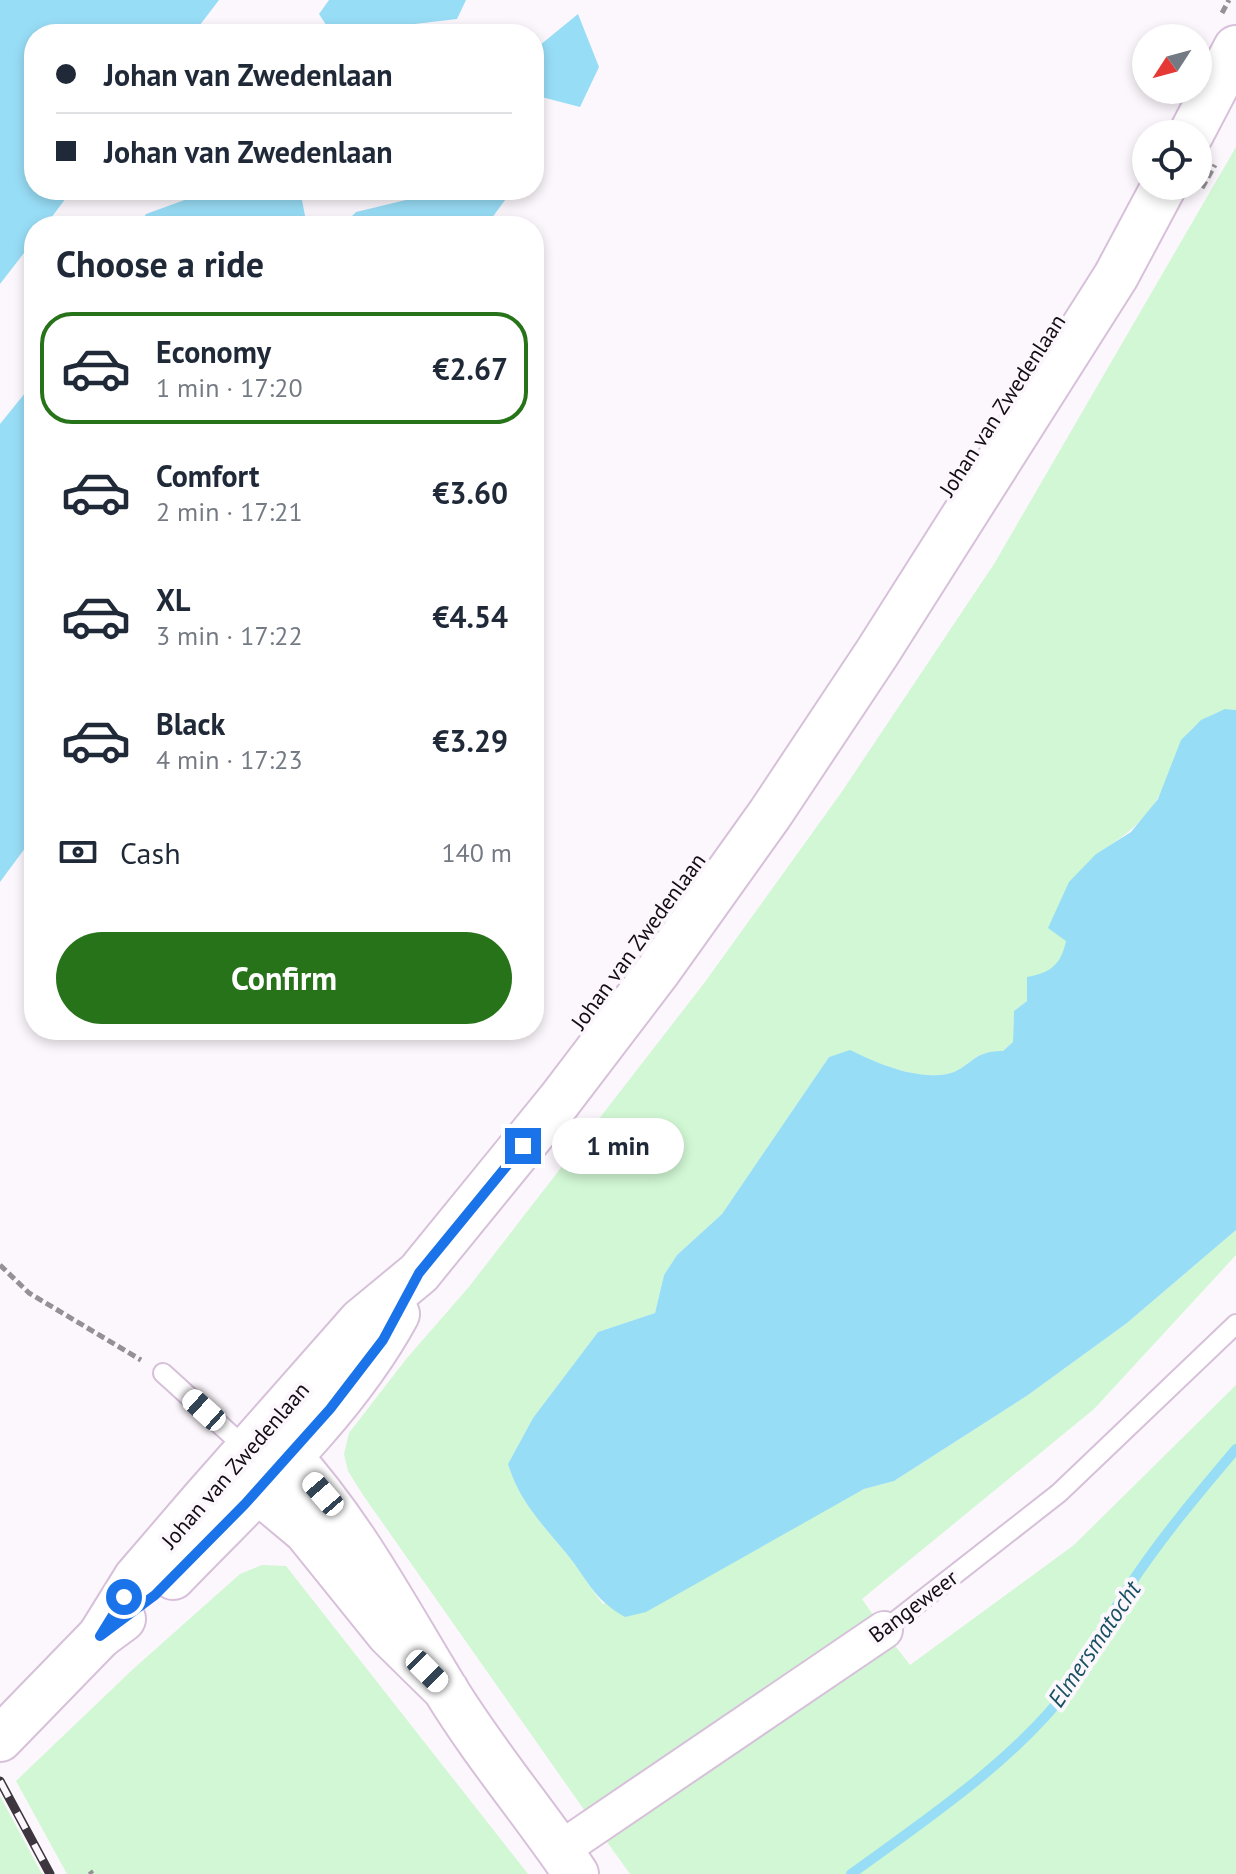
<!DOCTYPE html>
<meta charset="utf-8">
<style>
:root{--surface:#fff;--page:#f6f6f7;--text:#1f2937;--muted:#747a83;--line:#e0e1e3;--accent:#277319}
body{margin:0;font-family:"PT Sans",sans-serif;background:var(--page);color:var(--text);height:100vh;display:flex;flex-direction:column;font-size:30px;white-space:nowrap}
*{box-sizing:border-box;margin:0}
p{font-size:26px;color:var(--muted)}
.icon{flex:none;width:44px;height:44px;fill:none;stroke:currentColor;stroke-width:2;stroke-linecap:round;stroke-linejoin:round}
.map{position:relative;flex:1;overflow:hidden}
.sheet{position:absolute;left:24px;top:216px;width:520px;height:824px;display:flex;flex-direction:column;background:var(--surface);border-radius:32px;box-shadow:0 4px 12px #0003}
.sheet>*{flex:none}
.banner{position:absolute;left:24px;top:24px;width:520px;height:176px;border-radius:32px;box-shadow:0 4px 12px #0003;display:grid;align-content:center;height:176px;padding:0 32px;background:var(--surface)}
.needle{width:52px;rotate:234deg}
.controls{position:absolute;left:1132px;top:24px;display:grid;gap:16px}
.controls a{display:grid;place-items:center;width:80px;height:80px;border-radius:50%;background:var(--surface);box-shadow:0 4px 12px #0003;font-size:40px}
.end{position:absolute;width:36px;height:36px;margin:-18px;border:10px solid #1a73e8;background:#fff;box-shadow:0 0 0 4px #fff}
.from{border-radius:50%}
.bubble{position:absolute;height:56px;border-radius:28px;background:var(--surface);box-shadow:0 4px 12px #0003;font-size:26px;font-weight:700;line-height:56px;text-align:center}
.car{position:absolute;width:24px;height:48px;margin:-24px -12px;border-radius:10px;box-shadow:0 0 6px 2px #0007;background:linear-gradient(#fff 24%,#345 0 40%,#fff 0 76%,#345 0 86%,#fff 0)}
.banner b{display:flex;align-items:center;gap:28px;height:76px;font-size:30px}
.banner b+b{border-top:2px solid var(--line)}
.banner i{width:20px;height:20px;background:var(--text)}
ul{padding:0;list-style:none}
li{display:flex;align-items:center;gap:24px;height:112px;margin:0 16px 12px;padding:0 16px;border:4px solid transparent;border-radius:32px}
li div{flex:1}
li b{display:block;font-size:30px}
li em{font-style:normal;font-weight:700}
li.active{border-color:var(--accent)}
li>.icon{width:72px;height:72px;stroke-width:1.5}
h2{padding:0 32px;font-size:36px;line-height:96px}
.pay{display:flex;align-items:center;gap:20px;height:88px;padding:0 32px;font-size:30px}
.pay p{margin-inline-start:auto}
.action{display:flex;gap:16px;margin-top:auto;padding:16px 32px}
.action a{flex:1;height:92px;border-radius:48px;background:var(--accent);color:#fff;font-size:32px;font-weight:700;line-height:92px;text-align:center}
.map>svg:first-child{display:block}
.green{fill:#d1f7d4}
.water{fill:#98ddf6}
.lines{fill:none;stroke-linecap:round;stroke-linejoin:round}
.stream{stroke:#98ddf6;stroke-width:10}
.lane-casing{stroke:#d7c0da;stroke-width:22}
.street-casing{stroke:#d7c0da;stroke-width:40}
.secondary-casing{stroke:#d7c0da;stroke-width:48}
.path{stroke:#959096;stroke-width:5;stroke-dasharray:8 4;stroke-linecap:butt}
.lane{stroke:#fff;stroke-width:18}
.street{stroke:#fff;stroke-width:36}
.secondary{stroke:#fff;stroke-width:44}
.rail-casing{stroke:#3d363e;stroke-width:9}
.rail{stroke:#fcf7fc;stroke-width:6;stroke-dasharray:18;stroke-linecap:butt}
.route{stroke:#1a73e8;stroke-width:10}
.labels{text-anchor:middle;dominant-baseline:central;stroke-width:8;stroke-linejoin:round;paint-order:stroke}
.street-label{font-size:22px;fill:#140d15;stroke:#fcf7fc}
.water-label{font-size:24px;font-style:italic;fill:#185163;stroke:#fcf7fc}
</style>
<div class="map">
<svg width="1236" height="1874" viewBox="0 0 1236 1874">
<rect width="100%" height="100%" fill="#fcf7fc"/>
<g class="green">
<path d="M1236,147V710C1226,709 1221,711 1212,715C1171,734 1178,768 1156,801C1140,826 1120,839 1096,854L1062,957L1027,1001L1014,1011L1013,1042L1003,1051C972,1050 970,1069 947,1074C915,1080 878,1063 850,1051L829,1057L722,1214L677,1255L664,1275L655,1313L598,1332L533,1418L508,1464C519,1501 542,1524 566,1553C579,1569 590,1588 603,1604L809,1519L864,1489L894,1481L1028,1395L1127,1323L1236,1230V1255L1094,1409L862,1599L877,1621L587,1814L363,1495L348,1471L344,1454L349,1433L407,1358L468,1288L705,982L841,793L994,564Z"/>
<path d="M1236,1385V1874H630L607,1842V1837L889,1638L910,1665L1074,1545Z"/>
<path d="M262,1565L286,1566L528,1874H67L16,1781L131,1671L240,1574Z"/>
<path d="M0,1796L42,1874H0Z"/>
</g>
<g class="water">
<path d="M0,0H219L193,34H34V190H72L45,226H34V240L0,284Z"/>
<path d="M329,0H466L457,19L389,27L386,34H332L319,14Z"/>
<path d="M578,14L599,67L580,107L534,95V50Z"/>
<path d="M194,190H300L307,226H138L146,214L190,198Z"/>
<path d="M413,190H510L511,192L486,226H342L356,212L406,200Z"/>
<path d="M34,382V836L0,882V424Z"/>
<path d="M1225,709L1236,710V1230L1127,1323L1028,1395L894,1481L864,1489L646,1612L625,1617C592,1598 588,1580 566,1553C542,1524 519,1501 508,1464L533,1418L598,1332L655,1313L664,1275L677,1255L722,1214L829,1057L850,1050C877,1063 915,1080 947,1074C970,1069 972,1050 1003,1051L1013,1042L1014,1011L1027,1001V977C1050,973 1061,965 1066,941L1048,928L1069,882L1096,854L1131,832L1158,799L1181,740L1201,720Z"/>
</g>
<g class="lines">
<path class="stream" d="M851,1874C923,1822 1015,1760 1069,1688C1091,1657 1106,1621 1128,1588C1160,1539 1198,1494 1236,1449"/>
<defs>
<g id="lane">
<path d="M163,1373L248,1450"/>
<path d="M884,1630L1059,1493L1236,1324"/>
</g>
<path id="street" d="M560,1850L884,1630"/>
<g id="secondary">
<path d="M1191,134L1236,48"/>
<path d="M173,1577C250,1497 344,1412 397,1314"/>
<path d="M100,1636L136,1578L203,1500L361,1321L419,1273L559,1101L658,971L770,814L877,653L1116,276L1164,186"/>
<path d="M446,1690L389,1634L306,1531L257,1490L248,1450L288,1455C352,1525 396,1609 445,1689C484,1753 534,1812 576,1874"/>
<path d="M0,1739L100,1636L123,1619"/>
</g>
</defs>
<use href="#lane" class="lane-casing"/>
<use href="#street" class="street-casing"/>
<use href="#secondary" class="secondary-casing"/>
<g class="path">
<path d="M1222,13L1229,0"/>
<path d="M1202,188L1215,165"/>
<path d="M0,1265L29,1293L141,1360"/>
<path d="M90,1871L92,1874"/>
</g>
<use href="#lane" class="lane"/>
<use href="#street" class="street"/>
<use href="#secondary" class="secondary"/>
<defs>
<path id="rail" d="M0,1781L50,1874"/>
</defs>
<use href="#rail" class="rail-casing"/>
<use href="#rail" class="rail"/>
</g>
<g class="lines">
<path class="route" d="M124,1597L100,1636L155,1595L245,1504L330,1409L383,1340L419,1273L523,1146"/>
</g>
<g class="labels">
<g class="street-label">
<text transform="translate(1002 405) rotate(-57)">Johan van Zwedenlaan</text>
<text transform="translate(638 941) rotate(-54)">Johan van Zwedenlaan</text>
<text transform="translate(235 1465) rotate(-49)">Johan van Zwedenlaan</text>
<text transform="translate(913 1606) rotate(-37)">Bangeweer</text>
</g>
<g class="water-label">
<text transform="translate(1094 1644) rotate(-56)">Elmersmatocht</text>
</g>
</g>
</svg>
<div class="controls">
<a><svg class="needle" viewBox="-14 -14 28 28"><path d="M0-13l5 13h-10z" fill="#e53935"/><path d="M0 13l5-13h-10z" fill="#747a83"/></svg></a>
<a><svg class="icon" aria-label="locate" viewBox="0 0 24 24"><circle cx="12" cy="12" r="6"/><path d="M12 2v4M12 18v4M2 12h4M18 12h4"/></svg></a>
</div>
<i class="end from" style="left:124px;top:1597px"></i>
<i class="end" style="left:523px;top:1146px"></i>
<div class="bubble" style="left:552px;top:1118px;width:132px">1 min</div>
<i class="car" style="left:204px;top:1410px;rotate:312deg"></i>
<i class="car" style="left:323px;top:1494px;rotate:319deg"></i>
<i class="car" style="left:427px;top:1671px;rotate:135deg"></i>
<div class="banner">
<b><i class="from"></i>Johan van Zwedenlaan</b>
<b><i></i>Johan van Zwedenlaan</b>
</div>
<section class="sheet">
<h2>Choose a ride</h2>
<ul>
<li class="active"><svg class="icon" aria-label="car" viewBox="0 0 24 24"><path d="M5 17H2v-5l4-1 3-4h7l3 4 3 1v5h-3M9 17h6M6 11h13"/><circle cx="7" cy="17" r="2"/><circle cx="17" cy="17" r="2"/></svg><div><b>Economy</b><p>1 min · 17:20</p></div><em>€2.67</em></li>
<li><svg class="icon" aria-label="car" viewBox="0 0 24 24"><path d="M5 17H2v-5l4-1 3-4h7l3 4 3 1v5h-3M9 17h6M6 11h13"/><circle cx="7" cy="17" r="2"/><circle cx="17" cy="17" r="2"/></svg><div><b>Comfort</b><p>2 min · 17:21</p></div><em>€3.60</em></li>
<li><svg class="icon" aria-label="car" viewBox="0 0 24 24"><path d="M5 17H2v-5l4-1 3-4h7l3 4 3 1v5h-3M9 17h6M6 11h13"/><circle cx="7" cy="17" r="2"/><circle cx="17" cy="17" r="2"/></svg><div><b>XL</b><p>3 min · 17:22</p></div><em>€4.54</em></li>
<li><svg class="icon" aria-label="car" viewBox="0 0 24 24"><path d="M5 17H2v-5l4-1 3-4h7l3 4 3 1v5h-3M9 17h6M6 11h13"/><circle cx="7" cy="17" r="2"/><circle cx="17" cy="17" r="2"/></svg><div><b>Black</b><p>4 min · 17:23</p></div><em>€3.29</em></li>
</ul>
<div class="pay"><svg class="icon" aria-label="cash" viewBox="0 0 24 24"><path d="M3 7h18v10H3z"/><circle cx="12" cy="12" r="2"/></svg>Cash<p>140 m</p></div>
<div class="action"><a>Confirm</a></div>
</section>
</div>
